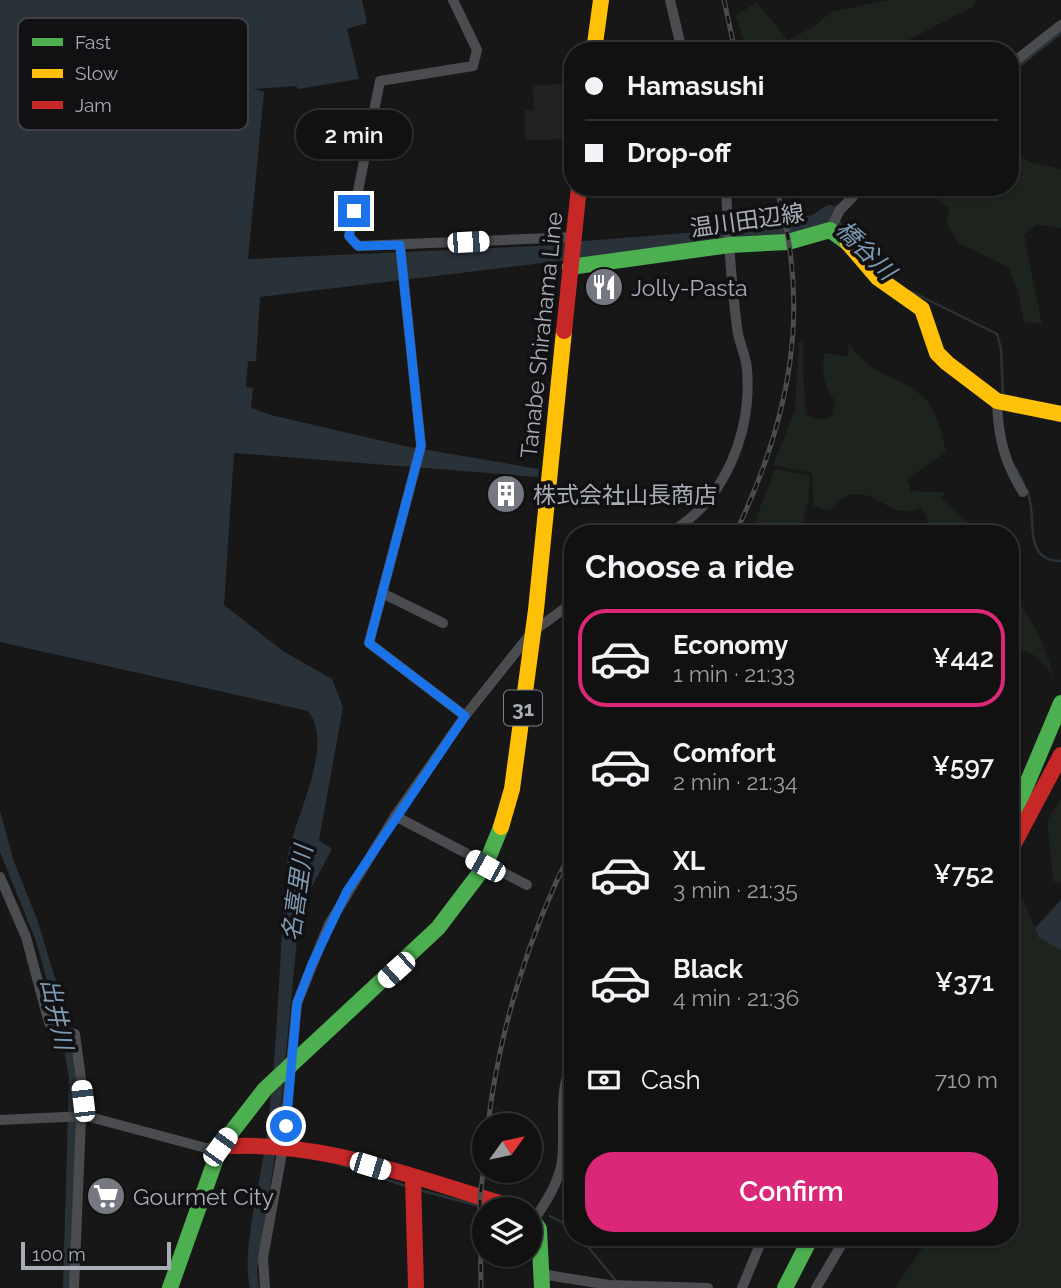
<!DOCTYPE html>
<meta charset="utf-8">
<style>
:root{--surface:#111;--page:#1e1f1f;--text:#f1f3f6;--muted:#9c9d9f;--line:#303131;--accent:#db2777}
body{margin:0;font-family:Raleway,"Noto Sans JP",sans-serif;background:var(--page);color:var(--text);height:100vh;display:flex;flex-direction:column;font-size:26px;white-space:nowrap}
*{box-sizing:border-box;margin:0}
p{font-size:23px;color:var(--muted)}
.icon{flex:none;width:38px;height:38px;fill:none;stroke:currentColor;stroke-width:2;stroke-linecap:round;stroke-linejoin:round}
.map{position:relative;flex:1;overflow:hidden}
.sheet{position:absolute;left:564px;top:525px;width:455px;height:721px;display:flex;flex-direction:column;background:var(--surface);border-radius:28px;box-shadow:0 2px 5px #0004,0 0 0 2px var(--line)}
.sheet>*{flex:none}
.top-card{position:absolute;left:564px;top:42px;width:455px;height:154px;border-radius:28px;box-shadow:0 2px 5px #0004,0 0 0 2px var(--line);display:grid;align-content:center;height:154px;padding:0 21px;background:var(--surface)}
.needle{width:46px;rotate:57deg}
.controls{position:absolute;left:472px;top:1113px;display:grid;gap:14px}
.controls a{display:grid;place-items:center;width:70px;height:70px;border-radius:50%;background:var(--surface);box-shadow:0 2px 5px #0004,0 0 0 2px var(--line);font-size:35px}
.scale{position:absolute;left:21px;bottom:18px;width:150px;box-sizing:border-box;padding-left:7px;border:4px solid #a8adb8;border-top:0;font-size:19px;line-height:24px;white-space:nowrap;color:#a8adb8;-webkit-text-stroke:5px #111113;paint-order:stroke}
.end{position:absolute;width:32px;height:32px;margin:-16px;border:9px solid #1a73e8;background:#fff;box-shadow:0 0 0 4px #fff}
.from{border-radius:50%}
.bubble{position:absolute;height:49px;border-radius:24px;background:var(--surface);box-shadow:0 2px 5px #0004,0 0 0 2px var(--line);font-size:23px;font-weight:600;line-height:49px;text-align:center}
.car{position:absolute;width:21px;height:42px;margin:-21px -10px;border-radius:9px;box-shadow:0 0 5px 2px #0007;background:linear-gradient(#fff 24%,#345 0 40%,#fff 0 76%,#345 0 86%,#fff 0)}
.top-card b{display:flex;align-items:center;gap:24px;height:66px;font-size:26px}
.top-card b+b{border-top:2px solid var(--line)}
.top-card i{width:18px;height:18px;background:var(--text)}
ul{padding:0;list-style:none}
li{display:flex;align-items:center;gap:21px;height:98px;margin:0 14px 10px;padding:0 7px;border:4px solid transparent;border-radius:28px}
li div{flex:1}
li b{display:block;font-size:26px}
li em{font-style:normal;font-weight:600}
li.current{border-color:var(--accent)}
li>.icon{width:63px;height:63px;stroke-width:1.5}
h2{padding:0 21px;font-size:32px;line-height:84px}
.pay{display:flex;align-items:center;gap:18px;height:77px;padding:0 21px;font-size:26px}
.pay p{margin-inline-start:auto}
.primary-button{display:flex;gap:14px;margin-top:auto;padding:14px 21px}
.primary-button a{flex:1;height:80px;border-radius:28px;background:var(--accent);color:#fff;font-size:28px;font-weight:600;line-height:80px;text-align:center}
.map>svg:first-child{display:block}
.built{fill:#212123}
.green{fill:#1d241e}
.water{fill:#2a3239}
.lines{fill:none;stroke-linecap:round;stroke-linejoin:round}
.stream{stroke:#2a3239;stroke-width:2.5}
.river{stroke:#2a3239;stroke-width:18}
.street{stroke:#4b4c50;stroke-width:10}
.fast{stroke:#4caf50;stroke-width:16}
.slow{stroke:#ffc107;stroke-width:16}
.jam{stroke:#c62828;stroke-width:16}
.rail-casing{stroke:#4b4c4f;stroke-width:5}
.rail{stroke:#111113;stroke-width:2.5;stroke-dasharray:8;stroke-linecap:butt}
.route{stroke:#1a73e8;stroke-width:9}
.labels{text-anchor:middle;dominant-baseline:central;stroke-width:7;stroke-linejoin:round;paint-order:stroke}
.shield{fill:#111113;stroke:#7b7e86;stroke-width:2}
.shield-label{font-size:21px;font-weight:bold;fill:#a8adb8}
.street-label{font-size:23px;fill:#a8adb8;stroke:#111113}
.poi-label{font-size:23px;fill:#a8adb8;stroke:#111113;text-anchor:start}
.water-label{font-size:24px;font-style:italic;fill:#7f9bb3;stroke:#111113}
.key{fill:#111113;stroke:#3e4045;stroke-width:2}
.key-label{font-size:19px;fill:#a8adb8}
</style>
<div class="map">
<svg width="1061" height="1288" viewBox="0 0 1061 1288">
<rect width="100%" height="100%" fill="#171717"/>
<path class="built" d="M572,84V139L525,140V110H534L533,85Z"/>
<g class="green">
<path d="M888,0H976L974,6L887,51H747L736,16L756,2L788,40L815,26L831,12Z"/>
<path d="M1010,150L1030,162L1061,169V228L1036,225L1024,235L1042,324L1024,322L1018,291L1008,267L959,243L946,223L950,209L936,199V187H1010Z"/>
<path d="M799,342L804,343C801,367 805,391 806,415L822,420L832,416L835,401C823,386 822,371 824,353L848,357L849,343C871,378 897,373 923,397C937,409 942,435 946,452L907,479L911,491L944,492L942,499L966,521L989,529L991,534H931L925,513L920,508C893,521 877,490 852,494C844,496 835,505 829,510L814,506L812,473L773,465L795,410Z"/>
<path d="M774,469L810,476C810,498 805,514 800,534H755C755,510 769,492 774,469Z"/>
<path d="M1010,564L1013,592L1040,636L1054,676L1034,655L1019,648L1016,625L1010,624Z"/>
<path d="M1061,799V883L1053,881L1047,821Z"/>
<path d="M1023,899L1039,938L1061,950V1288H895L930,1237H1010V901Z"/>
</g>
<g class="water">
<path d="M0,0H362L367,23L347,29L359,79L298,89L296,86L253,89L264,92L248,259L560,245L559,261L260,297L256,361H248L246,387L253,388L251,408L271,415L404,446L539,469L538,477L234,453L224,605L283,651L332,679L343,707L319,840L332,849L310,890L302,888L278,1135L257,1271L259,1288H250C241,1249 261,1181 266,1140C278,1049 279,956 287,864C290,823 337,747 308,711L0,642Z"/>
<path d="M0,811L13,859L38,922L70,1028L80,1101L72,1288H63L69,1078L59,1023L36,941L0,852Z"/>
<path d="M1061,900V950L1039,938L1035,928Z"/>
</g>
<g class="lines">
<g class="stream">
<path d="M1010,73L1061,33"/>
<path d="M833,217L830,214L837,206"/>
<path d="M838,221L857,242"/>
<path d="M910,291L997,334L1001,349L1003,397"/>
<path d="M1016,468L1024,484"/>
<path d="M1027,490C1039,519 1020,560 1061,561"/>
<path d="M330,1161L406,1186"/>
<path d="M419,1190L491,1209"/>
<path d="M550,1216L572,1228"/>
<path d="M580,1237L617,1282"/>
</g>
<path class="river" d="M560,252L724,239L815,224L830,214"/>
<g class="street">
<path d="M453,0L477,50L473,66L380,81L349,236L358,246L574,237"/>
<path d="M670,0L682,51"/>
<path d="M1010,65L1061,25"/>
<path d="M830,230L840,210L862,187"/>
<path d="M400,245L421,446L369,643L465,716"/>
<path d="M997,401C998,436 1004,462 1023,492"/>
<path d="M667,534C725,503 752,432 747,369C746,355 738,341 737,327C731,281 728,234 726,187"/>
<path d="M382,593L443,623"/>
<path d="M395,816L527,885"/>
<path d="M0,877L26,937L49,1023L55,1030L75,1034L86,1116"/>
<path d="M0,1120L86,1116L206,1148L220,1147"/>
<path d="M534,1220C546,1202 559,1182 562,1161C566,1129 557,1093 572,1064"/>
<path d="M541,1274L609,1285L708,1288"/>
<path d="M74,1288L81,1119"/>
<path d="M265,1288L263,1258L283,1147L297,1003L329,924L395,816L465,716L531,633L572,603"/>
<path d="M742,1288L763,1237"/>
<path d="M816,1288L846,1237"/>
</g>
<g class="fast">
<path d="M570,267L730,245L788,242L830,230L848,243"/>
<path d="M1012,819L1061,703"/>
<path d="M530,1216L539,1229L542,1288"/>
<path d="M170,1288L220,1147L265,1089L438,928L485,866L501,827"/>
<path d="M785,1288L811,1237"/>
</g>
<g class="slow">
<path d="M594,51L601,0"/>
<path d="M848,243L878,278L922,309L937,353L947,363L997,401L1061,414"/>
<path d="M501,827L512,789L536,610L564,331"/>
</g>
<g class="jam">
<path d="M564,331L579,187"/>
<path d="M1010,851L1061,755"/>
<path d="M220,1147C321,1138 423,1181 519,1209"/>
<path d="M413,1180L416,1288"/>
</g>
<defs>
<g id="rail">
<path d="M724,0L735,51"/>
<path d="M735,534C789,422 813,309 776,187"/>
<path d="M488,1125C499,1030 529,934 572,849"/>
<path d="M481,1288L480,1197L485,1158"/>
</g>
</defs>
<use href="#rail" class="rail-casing"/>
<use href="#rail" class="rail"/>
</g>
<g class="lines">
<path class="route" d="M286,1126L297,1003L312,964L347,891L465,716L369,643L421,446L400,245L358,246L349,236L354,211"/>
</g>
<defs>
<symbol id="restaurant-disc" viewBox="-11 -11 22 22"><circle r="9.5" fill="#757880" stroke="#111113"/><path d="M-5-6h1v4h1v-4h1v4h1v-4h1v5L-1.5 .5V6h-2V.5L-5-1ZM5-6V6H3V1.5H1.5Q1.5-4 5-6Z" fill="#fff"/></symbol>
<symbol id="building-disc" viewBox="-11 -11 22 22"><circle r="9.5" fill="#757880" stroke="#111113"/><path d="M-4-6H4V6H1V3H-1V6H-4ZM-2.5-4.3h1.7v1.8h-1.7ZM.8-4.3h1.7v1.8H.8ZM-2.5-1h1.7V.8h-1.7ZM.8-1h1.7V.8H.8Z" fill="#fff"/></symbol>
<symbol id="supermarket-disc" viewBox="-11 -11 22 22"><circle r="9.5" fill="#757880" stroke="#111113"/><path d="M-6-5.5h2.5l.6 2H6L4.5 2H-2.5L-4.4-4H-6ZM-1.5 3.2a1.3 1.3 0 1 0 .1 0ZM3 3.2a1.3 1.3 0 1 0 .1 0Z" fill="#fff"/></symbol>
</defs>
<g fill-rule="evenodd">
<use href="#restaurant-disc" x="582" y="265" width="44" height="44"/>
<use href="#building-disc" x="484" y="472" width="44" height="44"/>
<use href="#supermarket-disc" x="84" y="1174" width="44" height="44"/>
</g>
<g class="labels">
<rect class="shield" x="504" y="690.5" width="38" height="35" rx="5"/>
<g class="shield-label">
<text x="523" y="708">31</text>
</g>
<g class="street-label">
<text transform="translate(747 220) rotate(-8)">温川田辺線</text>
<text transform="translate(541 335) rotate(-84)">Tanabe Shirahama Line</text>
</g>
<g class="poi-label">
<text x="631" y="287">Jolly-Pasta</text>
<text x="533" y="494">株式会社山長商店</text>
<text x="133" y="1196">Gourmet City</text>
</g>
<g class="water-label">
<text transform="translate(866 250) rotate(45)">橋谷川</text>
<text transform="translate(297 893) rotate(-82)">名喜里川</text>
<text transform="translate(57 1014) rotate(78)">出井川</text>
</g>
</g>
<rect x="18" y="18" width="230" height="112" rx="10" class="key"/>
<rect x="32" y="38" width="31" height="8" fill="#4caf50"/>
<rect x="32" y="69" width="31" height="9" fill="#ffc107"/>
<rect x="32" y="101" width="31" height="8" fill="#c62828"/>
<g class="key-label">
<text x="75" y="49">Fast</text>
<text x="75" y="80">Slow</text>
<text x="75" y="112">Jam</text>
</g>
</svg>
<div class="controls">
<a><svg class="needle" viewBox="-14 -14 28 28"><path d="M0-13l5 13h-10z" fill="#e53935"/><path d="M0 13l5-13h-10z" fill="#9c9d9f"/></svg></a>
<a><svg class="icon" aria-label="layers" viewBox="0 0 24 24"><path d="M12 4l9 5-9 5-9-5zM3 14l9 5 9-5"/></svg></a>
</div>
<div class="scale">100 m</div>
<i class="end from" style="left:286px;top:1126px"></i>
<i class="end" style="left:354px;top:211px"></i>
<div class="bubble" style="left:296px;top:110px;width:116px">2 min</div>
<i class="car" style="left:468px;top:242px;rotate:87deg"></i>
<i class="car" style="left:485px;top:866px;rotate:299deg"></i>
<i class="car" style="left:396px;top:970px;rotate:228deg"></i>
<i class="car" style="left:83px;top:1101px;rotate:353deg"></i>
<i class="car" style="left:220px;top:1147px;rotate:36deg"></i>
<i class="car" style="left:370px;top:1166px;rotate:107deg"></i>
<div class="top-card">
<b><i class="from"></i>Hamasushi</b>
<b><i></i>Drop-off</b>
</div>
<section class="sheet">
<h2>Choose a ride</h2>
<ul>
<li class="current"><svg class="icon" aria-label="car" viewBox="0 0 24 24"><path d="M5 17H2v-5l4-1 3-4h7l3 4 3 1v5h-3M9 17h6M6 11h13"/><circle cx="7" cy="17" r="2"/><circle cx="17" cy="17" r="2"/></svg><div><b>Economy</b><p>1 min · 21:33</p></div><em>¥442</em></li>
<li><svg class="icon" aria-label="car" viewBox="0 0 24 24"><path d="M5 17H2v-5l4-1 3-4h7l3 4 3 1v5h-3M9 17h6M6 11h13"/><circle cx="7" cy="17" r="2"/><circle cx="17" cy="17" r="2"/></svg><div><b>Comfort</b><p>2 min · 21:34</p></div><em>¥597</em></li>
<li><svg class="icon" aria-label="car" viewBox="0 0 24 24"><path d="M5 17H2v-5l4-1 3-4h7l3 4 3 1v5h-3M9 17h6M6 11h13"/><circle cx="7" cy="17" r="2"/><circle cx="17" cy="17" r="2"/></svg><div><b>XL</b><p>3 min · 21:35</p></div><em>¥752</em></li>
<li><svg class="icon" aria-label="car" viewBox="0 0 24 24"><path d="M5 17H2v-5l4-1 3-4h7l3 4 3 1v5h-3M9 17h6M6 11h13"/><circle cx="7" cy="17" r="2"/><circle cx="17" cy="17" r="2"/></svg><div><b>Black</b><p>4 min · 21:36</p></div><em>¥371</em></li>
</ul>
<div class="pay"><svg class="icon" aria-label="cash" viewBox="0 0 24 24"><path d="M3 7h18v10H3z"/><circle cx="12" cy="12" r="2"/></svg>Cash<p>710 m</p></div>
<div class="primary-button"><a>Confirm</a></div>
</section>
</div>
